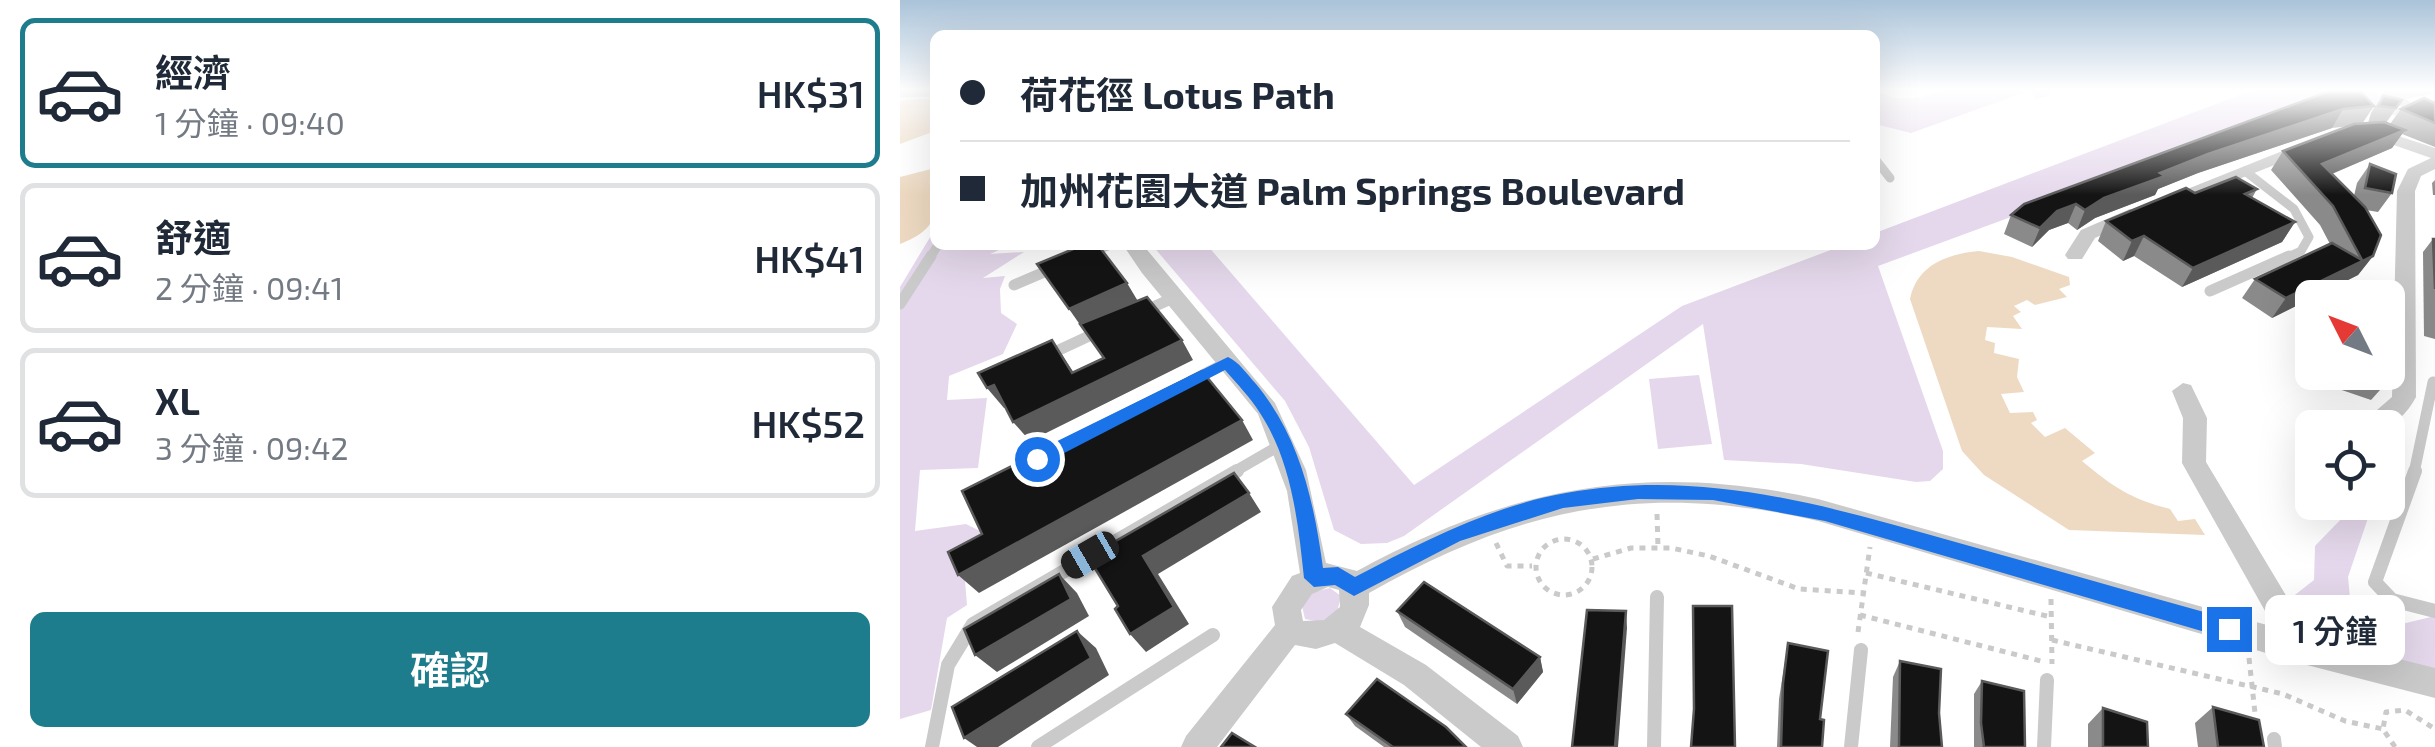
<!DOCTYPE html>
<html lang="zh-TW">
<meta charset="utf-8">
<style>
:root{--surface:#fff;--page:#f6f6f7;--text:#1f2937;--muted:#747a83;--line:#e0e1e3;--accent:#1e7d8c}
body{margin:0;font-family:"Exo 2","Noto Sans TC",sans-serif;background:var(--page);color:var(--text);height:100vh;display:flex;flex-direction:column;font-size:38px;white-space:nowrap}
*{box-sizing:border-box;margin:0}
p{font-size:32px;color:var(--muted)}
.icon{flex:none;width:55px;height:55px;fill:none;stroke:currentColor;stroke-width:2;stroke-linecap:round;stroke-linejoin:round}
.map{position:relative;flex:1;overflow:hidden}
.panel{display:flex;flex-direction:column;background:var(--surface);width:900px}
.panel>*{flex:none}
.banner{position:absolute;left:30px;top:30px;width:950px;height:220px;border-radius:15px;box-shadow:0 10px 40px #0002;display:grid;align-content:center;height:220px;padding:0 30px;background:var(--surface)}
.needle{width:65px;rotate:312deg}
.buttons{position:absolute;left:1395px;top:280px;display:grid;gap:20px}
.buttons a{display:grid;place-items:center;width:110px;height:110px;border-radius:15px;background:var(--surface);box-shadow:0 10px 40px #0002;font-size:50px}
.end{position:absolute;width:45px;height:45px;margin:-22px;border:12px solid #1a73e8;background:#fff;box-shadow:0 0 0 5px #fff}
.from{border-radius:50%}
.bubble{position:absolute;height:70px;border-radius:15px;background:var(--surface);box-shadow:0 10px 40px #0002;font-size:32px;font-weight:600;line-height:70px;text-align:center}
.car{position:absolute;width:30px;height:60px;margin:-30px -15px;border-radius:12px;box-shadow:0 0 8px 2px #0007;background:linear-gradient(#222 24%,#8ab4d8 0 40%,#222 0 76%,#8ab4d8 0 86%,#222 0)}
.banner b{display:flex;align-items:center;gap:35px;height:95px;font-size:38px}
.banner b+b{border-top:2px solid var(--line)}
.banner i{width:25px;height:25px;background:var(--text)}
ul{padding:18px 0 0;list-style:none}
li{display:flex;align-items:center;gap:30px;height:150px;margin:0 20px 15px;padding:0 10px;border:5px solid var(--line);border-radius:15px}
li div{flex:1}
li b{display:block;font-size:38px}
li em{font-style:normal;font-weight:600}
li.selected{border-color:var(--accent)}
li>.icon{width:90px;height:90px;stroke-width:1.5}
.primary-button{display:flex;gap:20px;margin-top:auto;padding:20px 30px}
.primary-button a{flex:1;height:115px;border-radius:15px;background:var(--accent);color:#fff;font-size:40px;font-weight:600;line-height:115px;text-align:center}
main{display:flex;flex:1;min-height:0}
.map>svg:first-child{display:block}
.green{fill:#e5d8ec}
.water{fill:#eedac2}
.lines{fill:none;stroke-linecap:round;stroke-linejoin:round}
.path{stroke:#cacaca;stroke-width:5;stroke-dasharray:6 6;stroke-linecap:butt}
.lane-far2{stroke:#cacaca;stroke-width:9}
.lane-far1{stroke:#cacaca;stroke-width:11}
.lane{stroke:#cacaca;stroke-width:14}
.street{fill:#cacaca;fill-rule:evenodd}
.wall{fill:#8a8a8a}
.shaded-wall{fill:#5a5a5a}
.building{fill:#141414;stroke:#5a5a5a;stroke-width:2.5}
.route{fill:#1a73e8}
</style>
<main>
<section class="panel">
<ul>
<li class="selected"><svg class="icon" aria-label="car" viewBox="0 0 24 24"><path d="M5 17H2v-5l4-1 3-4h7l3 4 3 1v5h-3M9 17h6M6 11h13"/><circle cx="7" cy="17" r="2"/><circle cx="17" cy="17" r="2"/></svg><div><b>經濟</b><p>1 分鐘 · 09:40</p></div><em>HK$31</em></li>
<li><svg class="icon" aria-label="car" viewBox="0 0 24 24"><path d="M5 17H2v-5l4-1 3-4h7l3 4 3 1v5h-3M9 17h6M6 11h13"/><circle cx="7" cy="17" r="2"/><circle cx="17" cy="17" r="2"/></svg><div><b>舒適</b><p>2 分鐘 · 09:41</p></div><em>HK$41</em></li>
<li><svg class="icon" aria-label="car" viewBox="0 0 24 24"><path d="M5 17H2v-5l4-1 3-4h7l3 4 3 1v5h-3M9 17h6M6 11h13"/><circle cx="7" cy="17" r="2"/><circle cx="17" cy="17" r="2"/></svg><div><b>XL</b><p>3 分鐘 · 09:42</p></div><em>HK$52</em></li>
</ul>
<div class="primary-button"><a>確認</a></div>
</section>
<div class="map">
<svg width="1535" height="747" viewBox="0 0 1535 747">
<rect width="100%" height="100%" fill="#fff"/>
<g class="green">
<path d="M1041,90H1151L1149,96L1136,99L1130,91L1117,95L1011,133L975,124V91C1000,102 1015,101 1041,90Z"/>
<path d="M1353,90H1473L1494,107L1535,124L1452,106L1418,104L978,266L1043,451V469L1030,481L1016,482L901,464L824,460L803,324L504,536L487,543L461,544L434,530L409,447L385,401L252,245H307L514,485L782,306L944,245H975V233Z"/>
<path d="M35,229V245H110L90,254L124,252L83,278L105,276L100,289L101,313L117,324L103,354L49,376L47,400L87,398L78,468L20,470L15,531L66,524L96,539L64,569L67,605L47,618L31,710L0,719V287Z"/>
<path d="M799,375L812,444L758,449L749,379Z"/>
<path d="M1445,515H1469L1448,577L1451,609L1506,623L1535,616V670L1425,656L1391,598L1414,580L1415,546Z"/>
<path d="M430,588L441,596L437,612L421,622L405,619L402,606L413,592Z"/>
</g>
<g class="water">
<path d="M22,99L35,100V131L0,144V101Z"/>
<path d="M35,168C35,210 44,227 0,244V177Z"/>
<path d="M1079,251L1112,257L1169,277L1170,285L1159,289L1167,297L1135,305L1127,300L1114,306L1121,312L1113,316L1122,329L1087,327L1085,340L1095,343L1094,353L1119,359L1117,377L1124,392L1101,394L1110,413L1133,412L1137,420L1131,423L1145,437L1165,428L1195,453L1182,461C1213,487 1231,499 1270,509L1278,521L1295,519L1305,535L1169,530L1084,475L1062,451L1010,299C1017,265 1047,254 1079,251Z"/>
</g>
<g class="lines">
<g class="path">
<path d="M757,514L758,547"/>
<circle cx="664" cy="567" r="28"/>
<path d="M596,543L607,566H632"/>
<path d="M693,559L731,548H771L809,556L899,589L963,593"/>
<path d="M966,573L1151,617"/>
<path d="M1151,599L1152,664"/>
<path d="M960,615L1145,662"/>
<path d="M958,632L970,547"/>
<path d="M1152,640L1383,694L1445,721L1483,729"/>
<path d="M1349,658L1355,713"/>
<path d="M1495,747L1483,729L1486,712L1505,710L1535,729"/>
</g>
<g class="lane-far2">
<path d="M1487,90L1508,106L1535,118"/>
<path d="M0,93L35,92"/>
<path d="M1495,96L1529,90"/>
<path d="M975,159L990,178"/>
<path d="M1345,171L1394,209L1409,237L1401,251L1384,259"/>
<path d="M187,254L210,245"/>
<path d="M29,259L38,245"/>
</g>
<g class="lane-far1">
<path d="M114,285L156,267"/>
<path d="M1310,291L1389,256"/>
<path d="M0,304L31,256"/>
<path d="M242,312L273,298"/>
<path d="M146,356L202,330"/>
<path d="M291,381L328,362"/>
<path d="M332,473L384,443"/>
<path d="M1514,473L1533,382"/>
</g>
<g class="lane">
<path d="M1515,471L1475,582L1492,600L1535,611"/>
<path d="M1374,739L1375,747"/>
<path d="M32,747L48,665L73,624L337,471"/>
<path d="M138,747L313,635"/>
<path d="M754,747L757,597"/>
<path d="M951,747L961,650"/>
<path d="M1144,747L1147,680"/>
</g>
<g class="street">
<path d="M1471,127L1535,148V169L1521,176L1515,191L1516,397C1503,420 1491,428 1465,428L1462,423L1492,397L1497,191L1508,169L1531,158L1465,135L1463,132Z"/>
<path d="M1407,141L1413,142V150L1270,206L1264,207L1255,202Z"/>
<path d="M1230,209L1237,211V219L1195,238L1182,259H1168L1165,255L1181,230Z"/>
<path d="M223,245H243L375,403L406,470L426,563L457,571C611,487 746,461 918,499L1374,627L1282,463L1283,418L1272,391L1283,383L1291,385L1307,418L1306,462L1411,637L1535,668V698L1403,664L918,521C746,481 621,507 469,593V605L460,627L526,665L618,736L623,747H581L504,685L435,643L416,649L395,645L317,747H281L286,736L375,625L372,607L392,576L400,573L387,491L358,414L242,273ZM428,587L439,590L440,607L424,620L403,621L401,610L412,594Z"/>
</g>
</g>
<g class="wall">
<path d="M1430,91L1474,106L1462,124L1468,123L1471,113L1483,95L1502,100L1486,123L1490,124L1501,109L1533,102L1535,100V147L1502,134L1492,148L1432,174L1454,196L1457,183L1470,164L1492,193L1478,212L1466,210L1473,256L1458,275L1372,318L1342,298L1355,279L1430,244L1420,225L1371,170L1383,151L1450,126L1432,128L1298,173L1258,189L1255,195L1195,218L1177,230L1168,223L1149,230L1132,247L1104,234L1111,215Z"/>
<path d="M1535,180V195H1533L1532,183Z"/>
<path d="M1357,189L1352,198L1395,222L1382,242L1282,287L1234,256L1223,261L1198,241L1206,221L1295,193Z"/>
<path d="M1533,239H1535V339L1524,336L1523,252Z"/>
<path d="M1432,372H1488L1489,380L1471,400L1430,386Z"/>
<path d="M497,611L640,657L643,672L617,704L505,627Z"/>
<path d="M888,643L920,719L922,747H877L879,699Z"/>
<path d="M1000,661L1039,713L1042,747H990L993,677Z"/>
<path d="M1082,681L1125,747H1074V694Z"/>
<path d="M1313,707L1364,747H1298L1295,723Z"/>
<path d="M1203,708L1248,747H1188V724Z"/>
<path d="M446,714L566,747H484L455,726Z"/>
</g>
<g class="shaded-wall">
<path d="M1443,109L1432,128L1298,173L1258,189L1255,195L1195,218L1177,230L1185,210L1204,198L1260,173L1308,154Z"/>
<path d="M1505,130L1492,148L1410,183L1422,164Z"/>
<path d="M1176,204L1168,223L1149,230L1132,247L1140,228L1157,211Z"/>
<path d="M1395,222L1382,242L1282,287L1293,268Z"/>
<path d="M1244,236L1234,256L1223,261L1232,241Z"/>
<path d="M1473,256L1458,275L1372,318L1386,298Z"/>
<path d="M227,283L239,303L183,329L169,309Z"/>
<path d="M152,340L184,388L282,340L293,360L130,441L113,422Z"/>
<path d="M94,385L110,405L104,408L87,388Z"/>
<path d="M342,420L353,440L79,593L58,575Z"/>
<path d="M349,493L361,512L258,574L289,624L246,652L230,634L243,556Z"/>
<path d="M159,574L177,593L189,616L97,672L75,655Z"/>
<path d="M726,611L727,628L718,747H715Z"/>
<path d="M177,631L196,648L209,675L98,747H77L64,738Z"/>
<path d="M640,657L643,672L617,704L613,689Z"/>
</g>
<g class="building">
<path d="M1430,91L1461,92L1474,106L1443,109L1308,154L1260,173L1265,176L1204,198L1185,210L1176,204L1157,211L1140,228L1111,215L1124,204Z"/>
<path d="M1483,95L1502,100L1496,108L1479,106Z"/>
<path d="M1524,98L1535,103V123L1501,109Z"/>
<path d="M1484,122L1505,130L1422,164L1465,207L1481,235L1473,256L1386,298L1355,279L1432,243L1462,260L1433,206L1383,151L1454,124Z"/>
<path d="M1470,164L1496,174L1492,193L1465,188Z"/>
<path d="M1336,177L1357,189L1345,194L1395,222L1293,268L1244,236L1232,241L1206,221L1286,188L1295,193Z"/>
<path d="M1533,239H1535V289Z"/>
<path d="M183,245H198L227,283L169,309L137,264Z"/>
<path d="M1455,293L1471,298H1454Z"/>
<path d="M247,297L282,340L113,422L94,385L87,388L78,373L152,340L172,373L204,358L180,324Z"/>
<path d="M1488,302L1494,304L1489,380L1466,372H1488Z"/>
<path d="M302,371L342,420L58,575L48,552L82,534L62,491Z"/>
<path d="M334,473L349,493L243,556L274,607L230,634L215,609L218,606L188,557Z"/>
<path d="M159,574L171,599L75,655L64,629Z"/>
<path d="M524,582L640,657L613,689L497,611Z"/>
<path d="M793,606H832L835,747H791L794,709Z"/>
<path d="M687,610L726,611L715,747H672Z"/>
<path d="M177,631L191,658L64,738L52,707Z"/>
<path d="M888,643L928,651L920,719L924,720L922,747H881L883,683Z"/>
<path d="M1000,661L1041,669L1039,713L1042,747H999Z"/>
<path d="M477,679L546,727L566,747H493L446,714Z"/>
<path d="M1082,681L1124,691L1125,747H1084L1081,723Z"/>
<path d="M1313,707L1359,720L1364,747H1318Z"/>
<path d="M1203,708L1247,722L1248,747H1203Z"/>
<path d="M332,733L355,747H321Z"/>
</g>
<linearGradient id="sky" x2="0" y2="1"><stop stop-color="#aac3d9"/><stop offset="0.46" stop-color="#fff"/><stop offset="1" stop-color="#fff" stop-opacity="0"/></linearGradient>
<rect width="1535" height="195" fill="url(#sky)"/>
<path class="route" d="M328,357C339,362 347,374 356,384C400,437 414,502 423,568L438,567L455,577C522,542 591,506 666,493C804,468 927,506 1059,543C1149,568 1239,594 1329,619L1340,629L1329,639L925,521L813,500L738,499L663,508L560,541L454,596L435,585L414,587L404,578C398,522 392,462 360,413C351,398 337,384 325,370L143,464H131V454Z"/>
</svg>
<div class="buttons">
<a><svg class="needle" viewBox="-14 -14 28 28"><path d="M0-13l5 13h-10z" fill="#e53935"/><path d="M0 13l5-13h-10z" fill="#747a83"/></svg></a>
<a><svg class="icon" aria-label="locate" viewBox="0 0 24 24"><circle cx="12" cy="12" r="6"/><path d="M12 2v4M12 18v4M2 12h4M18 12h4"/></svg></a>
</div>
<i class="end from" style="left:137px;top:459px"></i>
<i class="end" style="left:1329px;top:629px"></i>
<div class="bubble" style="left:1365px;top:595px;width:140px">1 分鐘</div>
<i class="car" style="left:190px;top:555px;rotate:240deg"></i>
<div class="banner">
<b><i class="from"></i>荷花徑 Lotus Path</b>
<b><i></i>加州花園大道 Palm Springs Boulevard</b>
</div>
</div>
</main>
